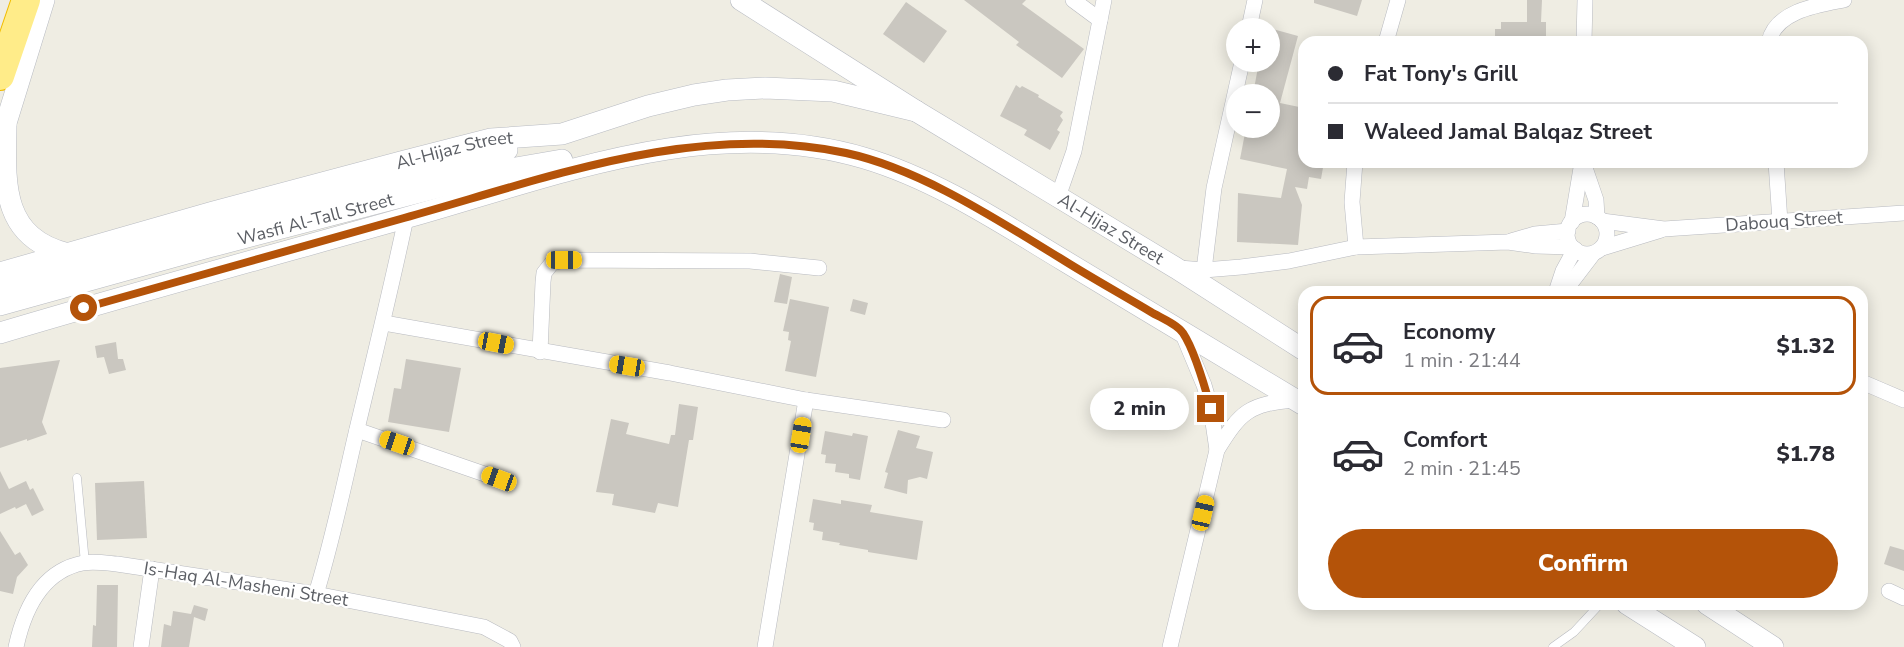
<!DOCTYPE html>
<meta charset="utf-8">
<style>
:root{--surface:#fff;--page:#f7f7f7;--text:#2b2b33;--muted:#7c7c81;--line:#e1e1e2;--accent:#b45309}
body{margin:0;font-family:"Nunito Sans",sans-serif;background:var(--page);color:var(--text);height:100vh;display:flex;flex-direction:column;font-size:22px;white-space:nowrap}
*{box-sizing:border-box;margin:0}
p{font-size:20px;color:var(--muted)}
.icon{flex:none;width:33px;height:33px;fill:none;stroke:currentColor;stroke-width:2;stroke-linecap:round;stroke-linejoin:round}
.map{position:relative;flex:1;overflow:hidden}
.details{position:absolute;left:1298px;top:286px;width:570px;height:324px;display:flex;flex-direction:column;background:var(--surface);border-radius:18px;box-shadow:0 3px 15px #0003}
.details>*{flex:none}
.banner{position:absolute;left:1298px;top:36px;width:570px;height:132px;border-radius:18px;box-shadow:0 3px 15px #0003;display:grid;align-content:center;height:132px;padding:0 30px;background:var(--surface)}
.controls{position:absolute;left:1226px;top:18px;display:grid;gap:12px}
.controls a{display:grid;place-items:center;width:54px;height:54px;border-radius:50%;background:var(--surface);box-shadow:0 3px 15px #0003;font-size:30px}
.end{position:absolute;width:27px;height:27px;margin:-14px;border:8px solid #b45309;background:#fff;box-shadow:0 0 0 3px #fff}
.from{border-radius:50%}
.bubble{position:absolute;height:42px;border-radius:21px;background:var(--surface);box-shadow:0 3px 15px #0003;font-size:20px;font-weight:800;line-height:42px;text-align:center}
.car{position:absolute;width:18px;height:36px;margin:-18px -9px;border-radius:8px;box-shadow:0 0 4px 2px #0007;background:linear-gradient(#f5c518 24%,#345 0 40%,#f5c518 0 76%,#345 0 86%,#f5c518 0)}
.banner b{display:flex;align-items:center;gap:21px;height:57px;font-size:22px}
.banner b+b{border-top:2px solid var(--line)}
.banner i{width:15px;height:15px;background:var(--text)}
ul{padding:10px 0 0;list-style:none}
li{display:flex;align-items:center;gap:18px;height:99px;margin:0 12px 9px;padding:0 18px;border:3px solid transparent;border-radius:18px}
li div{flex:1}
li b{display:block;font-size:22px}
li em{font-style:normal;font-weight:800}
li.active{border-color:var(--accent)}
li>.icon{width:54px;height:54px;stroke-width:1.5}
.cta{display:flex;gap:12px;margin-top:auto;padding:12px 30px}
.cta a{flex:1;height:69px;border-radius:36px;background:var(--accent);color:#fff;font-size:24px;font-weight:800;line-height:69px;text-align:center}
.map>svg:first-child{display:block}
.building{fill:#cac7c0}
.lines{fill:none;stroke-linecap:round;stroke-linejoin:round}
.lane-casing{stroke:#b8bac0;stroke-width:9}
.street-casing{stroke:#b8bac0;stroke-width:16}
.secondary-casing{stroke:#b8bbc2;stroke-width:22}
.highway-casing{stroke:#f1bc00;stroke-width:30}
.lane{stroke:#fff;stroke-width:8}
.street{stroke:#fff;stroke-width:15}
.secondary{stroke:#fff;stroke-width:21}
.highway{stroke:#ffec89;stroke-width:28}
.route{stroke:#b45309;stroke-width:8}
.labels{text-anchor:middle;dominant-baseline:central;stroke-width:4.5;stroke-linejoin:round;paint-order:stroke}
.street-label{font-size:18px;fill:#5b5e64;stroke:#fff}
</style>
<div class="map">
<svg width="1904" height="647" viewBox="0 0 1904 647">
<rect width="100%" height="100%" fill="#efede3"/>
<g class="building">
<path d="M964,0H1026L1022,4L1084,49L1062,78L1016,45L1019,42Z"/>
<path d="M1314,0H1362L1357,16L1314,3Z"/>
<path d="M1527,0H1542L1541,22H1546V42H1495V29H1501V22H1527Z"/>
<path d="M906,2L947,31L924,63L883,34Z"/>
<path d="M1269,28L1298,36L1280,103L1304,108V162H1324L1321,179L1309,177L1307,189L1295,187L1302,205L1298,245L1237,242L1238,193L1281,198L1287,169L1240,159L1246,128H1269V94H1253L1259,62H1269Z"/>
<path d="M1016,85L1020,88L1022,86L1039,95L1038,97L1063,112L1060,116L1063,120L1057,130L1060,132L1050,150L1024,135L1027,130L1000,116Z"/>
<path d="M780,274L792,277L787,304L774,302Z"/>
<path d="M790,299L829,307L816,377L785,371L791,341L788,340L789,332L783,331Z"/>
<path d="M853,299L868,303L865,315L850,311Z"/>
<path d="M116,342L118,359H123L126,370L109,374L104,357L97,358L95,346Z"/>
<path d="M406,359L461,368L449,432L388,422L394,388L401,389Z"/>
<path d="M60,360L42,422L47,434L27,441V439L0,448V368Z"/>
<path d="M679,404L698,407L693,440H689L678,507L658,503L655,513L612,505L614,494L596,492L611,419L629,423L626,434L669,444L671,435H675Z"/>
<path d="M898,430L920,436L916,448L933,452L927,479L920,477L908,480L907,494L884,488L888,473L885,472Z"/>
<path d="M825,431L852,436L853,433L868,436L860,480L849,478V474L835,472L836,464L825,463L826,455L821,454Z"/>
<path d="M0,471L9,489L26,481L30,490L33,488L44,510L32,516L26,504L16,509L15,507L0,514Z"/>
<path d="M144,481L147,538L97,540L95,483Z"/>
<path d="M813,499L841,504V500L872,505L870,512L923,521L917,560L868,552V550L839,545L840,543L822,540L823,532L813,530L814,523L809,522Z"/>
<path d="M0,531L15,555L20,552L28,565L17,577L13,594L0,591Z"/>
<path d="M1890,546L1904,550V571L1884,564Z"/>
<path d="M97,585H118L117,647H92L93,625L96,626Z"/>
<path d="M194,605L208,609L205,621L194,617L189,647H161L164,624L171,626L173,611L191,614Z"/>
</g>
<g class="lines">
<defs>
<g id="lane">
<path d="M77,478L85,563"/>
<path d="M1553,647L1574,632L1600,604"/>
</g>
<g id="street">
<path d="M1073,0L1100,20"/>
<path d="M1249,28L1255,0"/>
<path d="M1386,42L1398,0"/>
<path d="M1584,42L1585,0"/>
<path d="M1769,42C1775,11 1818,5 1844,0"/>
<path d="M1355,162L1352,202L1356,247"/>
<path d="M1583,162L1596,200L1597,217"/>
<path d="M1776,162L1780,222"/>
<path d="M1058,197L1074,151L1104,0"/>
<circle cx="1587" cy="234" r="20"/>
<path d="M1602,221L1664,229L1904,213"/>
<path d="M1572,222L1582,162"/>
<path d="M1511,241L1535,234L1568,231"/>
<path d="M1602,248L1661,230"/>
<path d="M1179,268L1204,270L1241,267L1289,261L1356,247L1508,242L1536,246L1572,247"/>
<path d="M1204,270L1214,188L1242,62"/>
<path d="M1556,292L1563,271L1575,249"/>
<path d="M1564,292L1593,254"/>
<path d="M384,323L670,373L806,400L943,420"/>
<path d="M1181,330L1204,385L1211,409L1217,450"/>
<path d="M540,352L543,282L544,273L552,263L564,260L750,261L819,268"/>
<path d="M1862,382L1904,400"/>
<path d="M357,430L499,479"/>
<path d="M1889,591L1904,598"/>
<path d="M316,594C333,539 344,484 357,429C374,358 391,289 406,218"/>
<path d="M16,647C24,610 42,571 83,563C94,561 106,563 117,564L316,594L484,627L510,641L513,647"/>
<path d="M141,647L152,569"/>
<path d="M765,647L806,400"/>
<path d="M1170,647L1217,450C1241,411 1249,404 1295,400"/>
</g>
<g id="secondary">
<path id="s1" d="M741,0L916,111L1176,268L1304,350"/>
<path d="M6,125C5,182 0,237 68,254"/>
<path d="M2,136L44,0"/>
<path id="s2" d="M0,273L213,212L405,161L491,139L562,134L648,106L694,95L727,90L765,88L833,91L916,111"/>
<path d="M0,289L507,150"/>
<path id="s3" d="M0,305L209,247L504,170L562,160"/>
<path d="M0,333C134,293 270,256 405,218C552,177 710,112 864,158C935,179 1000,222 1063,260C1143,309 1224,356 1304,405"/>
<path d="M1627,604L1695,647"/>
<path d="M1707,604L1773,647"/>
</g>
<path id="highway" d="M0,76L26,0"/>
</defs>
<use href="#lane" class="lane-casing"/>
<use href="#street" class="street-casing"/>
<use href="#secondary" class="secondary-casing"/>
<use href="#highway" class="highway-casing"/>
<use href="#lane" class="lane"/>
<use href="#street" class="street"/>
<use href="#secondary" class="secondary"/>
<use href="#highway" class="highway"/>
</g>
<g class="lines">
<path class="route" d="M84,308C191,278 297,248 404,218C548,178 695,121 846,153C920,169 996,219 1060,258C1090,277 1121,294 1151,312C1161,318 1177,324 1183,333C1195,351 1205,387 1211,409"/>
</g>
<g class="labels">
<g class="street-label">
<text stroke="none"><textPath href="#s2" startOffset="471">Al-Hijaz Street</textPath></text>
<text stroke="none"><textPath href="#s3" startOffset="327">Wasfi Al-Tall Street</textPath></text>
<text transform="translate(1784 221) rotate(-4)">Dabouq Street</text>
<text stroke="none"><textPath href="#s1" startOffset="435">Al-Hijaz Street</textPath></text>
<text transform="translate(246 584) rotate(9)">Is-Haq Al-Masheni Street</text>
</g>
</g>
</svg>
<div class="controls">
<a>+</a>
<a>−</a>
</div>
<i class="end from" style="left:84px;top:308px"></i>
<i class="end" style="left:1211px;top:409px"></i>
<div class="bubble" style="left:1090px;top:388px;width:99px">2 min</div>
<i class="car" style="left:564px;top:260px;rotate:90deg"></i>
<i class="car" style="left:496px;top:343px;rotate:101deg"></i>
<i class="car" style="left:627px;top:366px;rotate:279deg"></i>
<i class="car" style="left:801px;top:435px;rotate:9deg"></i>
<i class="car" style="left:397px;top:443px;rotate:289deg"></i>
<i class="car" style="left:499px;top:479px;rotate:290deg"></i>
<i class="car" style="left:1203px;top:513px;rotate:13deg"></i>
<div class="banner">
<b><i class="from"></i>Fat Tony's Grill</b>
<b><i></i>Waleed Jamal Balqaz Street</b>
</div>
<section class="details">
<ul>
<li class="active"><svg class="icon" aria-label="car" viewBox="0 0 24 24"><path d="M5 17H2v-5l4-1 3-4h7l3 4 3 1v5h-3M9 17h6M6 11h13"/><circle cx="7" cy="17" r="2"/><circle cx="17" cy="17" r="2"/></svg><div><b>Economy</b><p>1 min · 21:44</p></div><em>$1.32</em></li>
<li><svg class="icon" aria-label="car" viewBox="0 0 24 24"><path d="M5 17H2v-5l4-1 3-4h7l3 4 3 1v5h-3M9 17h6M6 11h13"/><circle cx="7" cy="17" r="2"/><circle cx="17" cy="17" r="2"/></svg><div><b>Comfort</b><p>2 min · 21:45</p></div><em>$1.78</em></li>
</ul>
<div class="cta"><a>Confirm</a></div>
</section>
</div>
